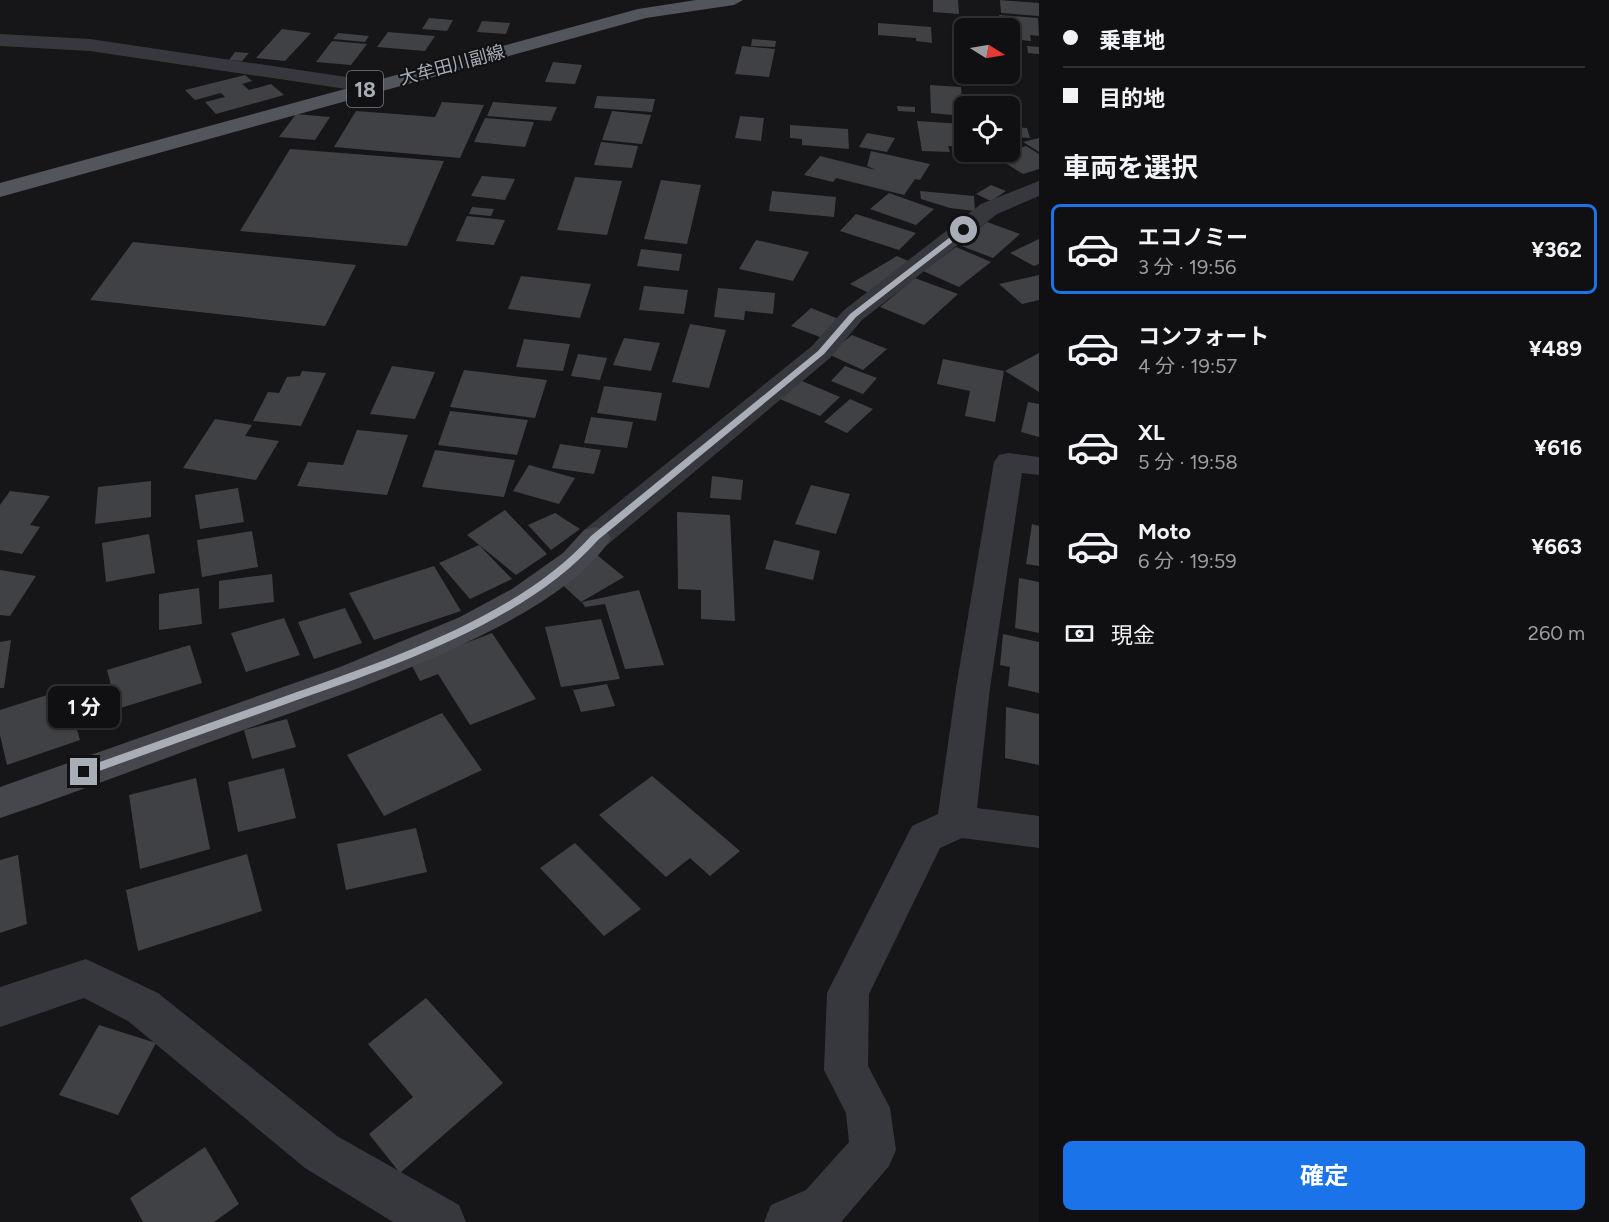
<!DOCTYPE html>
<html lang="ja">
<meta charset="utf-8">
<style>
:root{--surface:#101012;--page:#1e1e20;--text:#f1f3f6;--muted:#9c9d9f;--line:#303032;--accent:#1a73e8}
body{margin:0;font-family:Figtree,"Noto Sans JP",sans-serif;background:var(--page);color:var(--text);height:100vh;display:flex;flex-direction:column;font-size:22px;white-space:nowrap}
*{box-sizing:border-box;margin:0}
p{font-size:20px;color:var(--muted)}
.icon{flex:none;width:33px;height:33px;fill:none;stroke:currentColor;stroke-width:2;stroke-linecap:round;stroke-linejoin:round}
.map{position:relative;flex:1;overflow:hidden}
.panel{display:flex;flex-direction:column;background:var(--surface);width:570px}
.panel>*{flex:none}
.hud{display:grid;align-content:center;height:132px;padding:0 24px;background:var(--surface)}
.needle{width:39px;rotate:101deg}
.buttons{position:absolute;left:954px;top:18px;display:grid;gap:12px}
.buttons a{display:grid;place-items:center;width:66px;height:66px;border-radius:9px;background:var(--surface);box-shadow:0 2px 4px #0004,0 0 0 2px var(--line);font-size:30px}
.end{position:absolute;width:27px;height:27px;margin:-14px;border:8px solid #a8adb8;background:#111;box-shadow:0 0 0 3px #111}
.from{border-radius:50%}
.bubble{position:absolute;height:42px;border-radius:9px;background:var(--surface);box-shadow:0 2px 4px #0004,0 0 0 2px var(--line);font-size:20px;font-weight:700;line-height:42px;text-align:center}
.hud b{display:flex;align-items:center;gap:21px;height:57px;font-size:22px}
.hud b+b{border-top:2px solid var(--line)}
.hud i{width:15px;height:15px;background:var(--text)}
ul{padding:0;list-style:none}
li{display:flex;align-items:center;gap:18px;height:90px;margin:0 12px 9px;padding:0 12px;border:3px solid transparent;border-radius:9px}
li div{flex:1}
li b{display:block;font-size:22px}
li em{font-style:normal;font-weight:700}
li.current{border-color:var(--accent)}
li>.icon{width:54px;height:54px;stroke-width:1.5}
h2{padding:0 24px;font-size:27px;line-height:72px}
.pay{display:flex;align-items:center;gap:15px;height:66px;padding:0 24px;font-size:22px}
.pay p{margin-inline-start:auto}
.action{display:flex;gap:12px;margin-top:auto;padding:12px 24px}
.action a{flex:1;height:69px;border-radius:9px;background:var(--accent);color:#fff;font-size:24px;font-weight:700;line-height:69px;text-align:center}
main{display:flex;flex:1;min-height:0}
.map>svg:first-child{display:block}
.building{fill:#404145}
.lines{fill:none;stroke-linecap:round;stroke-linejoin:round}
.street{fill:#37383d;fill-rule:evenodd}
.secondary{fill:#45474d;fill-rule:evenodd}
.primary{fill:#53555c;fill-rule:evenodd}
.route{fill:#a8adb8}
.labels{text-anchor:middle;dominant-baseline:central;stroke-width:4.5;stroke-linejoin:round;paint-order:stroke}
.far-street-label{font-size:18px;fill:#a8adb8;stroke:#111113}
.shield{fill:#111113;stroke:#7b7e86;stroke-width:1.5}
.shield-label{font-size:21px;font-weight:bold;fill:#a8adb8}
</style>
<main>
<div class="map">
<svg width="1039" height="1222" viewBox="0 0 1039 1222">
<rect width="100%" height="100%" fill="#161618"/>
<g class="building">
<path d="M933,0H958L959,14L933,12Z"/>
<path d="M1000,0L1039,3V16L1001,13Z"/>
<path d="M999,15L1038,18L1039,36L1030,35L1031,41L1010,39V28H1001Z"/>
<path d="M429,18L453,20L447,31L422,29Z"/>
<path d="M482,21L510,23L506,34L477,32Z"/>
<path d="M878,23L931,27L932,43L916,41V38L878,35Z"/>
<path d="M282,29L311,33L285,61L256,58Z"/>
<path d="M388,32L435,36L425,51L377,47Z"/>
<path d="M338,33L369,36L365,42L333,39Z"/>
<path d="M752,39L776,41L775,47L751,46Z"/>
<path d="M332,41L367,44L351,65L316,62Z"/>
<path d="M742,46L775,49L769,77L735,74Z"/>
<path d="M1027,46L1039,47V54L1028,53Z"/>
<path d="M235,52L249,53L242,61L229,60Z"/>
<path d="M553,62L582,65L575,84L545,82Z"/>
<path d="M245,75L252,81L242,84L249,90L271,84L284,95L216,114L205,102L225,97L221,93L195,100L185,90Z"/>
<path d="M930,85L961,87L963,116L931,113Z"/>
<path d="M597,96L655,99L652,112L594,108Z"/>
<path d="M442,102L484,105L460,158L334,147L356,111L435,117Z"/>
<path d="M493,102L557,107L551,121L487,116Z"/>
<path d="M897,106L915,107V112L898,111Z"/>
<path d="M612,111L651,115L642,144L602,140Z"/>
<path d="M296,114L330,117L315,140L279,137Z"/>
<path d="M740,116L764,118L761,141L735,138Z"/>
<path d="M485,118L534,122L525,147L474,142Z"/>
<path d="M917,121L963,124L964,147L948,146L950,152L922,151Z"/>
<path d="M790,125L848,129L849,149L802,145V139L790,138Z"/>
<path d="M1010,127L1027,128L1030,138L1016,137L1017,143H1010Z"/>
<path d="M867,133L895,138L887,152L859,147Z"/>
<path d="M1039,138V152L1023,142Z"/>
<path d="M601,142L638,146L632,168L594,165Z"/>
<path d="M1026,146L1039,154V169L1023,174L994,156Z"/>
<path d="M290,149L444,161L407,246L240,231Z"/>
<path d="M871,151L930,164L920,180L915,179L904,195L836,178L833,182L804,175L820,156L876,170L867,166Z"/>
<path d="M482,176L515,179L505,200L471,196Z"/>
<path d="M575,177L622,181L607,235L557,230Z"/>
<path d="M661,180L701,185L687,244L644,239Z"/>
<path d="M991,185L1006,191L991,201L976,194Z"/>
<path d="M772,191L836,197L834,217L769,211Z"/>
<path d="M920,191L974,196L975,211L950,208L921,199Z"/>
<path d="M889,193L934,209L916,225L870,209Z"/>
<path d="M472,207L494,209L491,216L469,214Z"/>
<path d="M856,214L916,233L899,250L840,231Z"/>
<path d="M467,216L505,220L494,245L456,241Z"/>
<path d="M987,222L1020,234L993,258L959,245Z"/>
<path d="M1039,239V264L1034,266L1010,253Z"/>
<path d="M756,240L809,252L793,281L739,269Z"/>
<path d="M133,242L356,265L325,326L90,300Z"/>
<path d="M956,247L991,262L959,287L923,271Z"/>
<path d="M641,249L682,254L679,271L637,266Z"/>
<path d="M897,256L917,265L871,294L850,284Z"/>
<path d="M1039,275V300L1022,304L999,284Z"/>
<path d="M521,276L591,284L580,318L508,309Z"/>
<path d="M915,278L958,294L924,325L880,307Z"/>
<path d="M644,286L688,290L684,314L639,310Z"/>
<path d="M718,288L775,293L773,314L745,311L744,320L714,317Z"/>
<path d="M811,308L839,319L820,337L791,326Z"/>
<path d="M690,324L726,330L709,388L672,382Z"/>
<path d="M852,335L887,349L863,370L828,354Z"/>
<path d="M624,338L660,343L651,371L613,365Z"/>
<path d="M524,339L570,344L563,371L516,367Z"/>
<path d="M1039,353V392L1005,371Z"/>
<path d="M578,354L607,358L600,380L571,376Z"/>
<path d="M943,359L1004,371L995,422L965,416L970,391L937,384Z"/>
<path d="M392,366L435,372L415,419L370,414Z"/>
<path d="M845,366L877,378L863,394L831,381Z"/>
<path d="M464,370L547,380L535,418L450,407Z"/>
<path d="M302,371L326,373L301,426L253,421L268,392L279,393L287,377L300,376Z"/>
<path d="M795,378L840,397L820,416L775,397Z"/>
<path d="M604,386L662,393L656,421L597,413Z"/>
<path d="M850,399L873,409L847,433L824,422Z"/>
<path d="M1028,402L1039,404V437L1021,432Z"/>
<path d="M450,411L528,420L517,455L438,445Z"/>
<path d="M591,417L633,422L627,448L584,443Z"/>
<path d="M215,419L252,425L245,436L279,441L256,480L183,468Z"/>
<path d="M357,430L408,435L387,495L297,486L308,462L343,465Z"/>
<path d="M560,444L601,450L594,474L552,468Z"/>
<path d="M435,450L515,460L504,497L422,487Z"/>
<path d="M529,465L575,478L559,504L513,491Z"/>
<path d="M712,476L743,480L741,500L710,498Z"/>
<path d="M151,481V517L95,524L98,487Z"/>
<path d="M811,485L850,494L836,534L795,524Z"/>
<path d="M238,488L244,522L200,529L195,495Z"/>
<path d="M10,491L50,496L30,525L40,527L22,554L0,550V505Z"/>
<path d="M505,510L547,554L516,575L467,535Z"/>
<path d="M677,512L730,515L735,621L701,619V590L678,589Z"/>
<path d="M555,513L580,529L551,550L528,525Z"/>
<path d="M1032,524L1039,526V566L1026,564Z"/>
<path d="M252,531L258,567L202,577L197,540Z"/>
<path d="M149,534L155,573L106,582L102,543Z"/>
<path d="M774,540L820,551L813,580L765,569Z"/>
<path d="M479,545L512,579L470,599L439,563Z"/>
<path d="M597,555L624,577L581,602L555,578Z"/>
<path d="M434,566L461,611L374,640L349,593Z"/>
<path d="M0,570L36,576L10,616L0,615Z"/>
<path d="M272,574L274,602L219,609V581Z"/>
<path d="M1019,578L1039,582V633L1015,628Z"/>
<path d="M199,588L202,624L159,630V594Z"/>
<path d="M639,590L664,665L625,669L605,604L585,607L582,602Z"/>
<path d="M345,608L362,643L314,659L298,622Z"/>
<path d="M284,618L300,655L246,672L231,633Z"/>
<path d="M601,619L620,679L561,687L545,627Z"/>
<path d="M492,633L536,699L470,725L438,674L420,681L411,664Z"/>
<path d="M1003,634L1039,642V693L1008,686L1010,667L1000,665Z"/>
<path d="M11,640L4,688H0V642Z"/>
<path d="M190,645L202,683L117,709L107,670Z"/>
<path d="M607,684L615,706L581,712L573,690Z"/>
<path d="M66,689L80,740L7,765L0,735V710Z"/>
<path d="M1006,707L1039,714V765L1005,758Z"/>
<path d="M442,713L482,770L384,816L347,755Z"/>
<path d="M287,719L296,747L252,759L244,730Z"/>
<path d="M284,768L296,818L238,832L228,782Z"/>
<path d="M652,776L740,851L710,876L690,858L666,877L599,815Z"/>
<path d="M196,778L210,849L140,869L129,795Z"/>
<path d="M416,828L427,872L346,890L337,844Z"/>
<path d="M575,843L641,909L604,936L540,868Z"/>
<path d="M247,854L262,911L138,951L126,890Z"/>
<path d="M18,855L27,924L0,933V860Z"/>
<path d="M426,998L503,1083L400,1173L369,1134L413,1097L368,1044Z"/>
<path d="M99,1025L156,1043L118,1115L59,1095Z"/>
<path d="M205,1147L239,1204L214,1222H143L130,1198Z"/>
</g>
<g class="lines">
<g class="street">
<path d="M0,34L90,39L373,81L380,83L383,87L380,91L373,93L90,51L0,46Z"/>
<path d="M1039,181V196L997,214L862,320L830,358L606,546L595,549L584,546L579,538L584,530L812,346L844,310L981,204Z"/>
<path d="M1009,453L1039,457V475L1022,473L990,688L977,808L1039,816V848L962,838L940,848L869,994L868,1066L890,1108L896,1150L889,1166L841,1222H764L771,1205L806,1190L849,1142L846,1113L824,1070L827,993L912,826L938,814L956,688L994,462L999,455Z"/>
<path d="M86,959L158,993L337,1136L459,1205L466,1222H393L305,1168L128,1021L84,998L0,1027V987Z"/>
</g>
<path class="secondary" d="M595,527L606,530L611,538C556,628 326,699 227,736C151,763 76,793 0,818V787L340,667L460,617L512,589L563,553L584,530Z"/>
<path class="primary" d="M696,0H743L734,5L646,18L0,197V183L638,9Z"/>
</g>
<path class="route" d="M962,228L968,230L856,317L824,354L598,540C525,623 388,668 286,704C220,728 154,751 88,775H80V769C148,745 215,721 283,697C384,661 519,617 591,536L818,351L850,314Z"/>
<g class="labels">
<g class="far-street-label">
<text transform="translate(452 65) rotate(-15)">大牟田川副線</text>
</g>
<rect class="shield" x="347" y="71" width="36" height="36" rx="4.5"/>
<g class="shield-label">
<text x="365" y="89">18</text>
</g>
</g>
</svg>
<div class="buttons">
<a><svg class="needle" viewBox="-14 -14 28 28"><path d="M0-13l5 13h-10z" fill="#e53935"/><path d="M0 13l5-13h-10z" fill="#9c9d9f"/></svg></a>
<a><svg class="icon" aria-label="locate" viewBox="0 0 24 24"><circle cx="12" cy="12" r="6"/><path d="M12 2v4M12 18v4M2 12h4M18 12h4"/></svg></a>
</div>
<i class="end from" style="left:964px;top:230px"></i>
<i class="end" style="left:84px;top:772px"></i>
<div class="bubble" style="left:48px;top:686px;width:72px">1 分</div>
</div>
<section class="panel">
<div class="hud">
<b><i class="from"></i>乗車地</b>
<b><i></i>目的地</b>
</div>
<h2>車両を選択</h2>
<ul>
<li class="current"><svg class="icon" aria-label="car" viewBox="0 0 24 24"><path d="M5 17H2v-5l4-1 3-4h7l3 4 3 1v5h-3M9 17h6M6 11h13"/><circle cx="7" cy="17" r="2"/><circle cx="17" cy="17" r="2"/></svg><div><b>エコノミー</b><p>3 分 · 19:56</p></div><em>¥362</em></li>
<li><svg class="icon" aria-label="car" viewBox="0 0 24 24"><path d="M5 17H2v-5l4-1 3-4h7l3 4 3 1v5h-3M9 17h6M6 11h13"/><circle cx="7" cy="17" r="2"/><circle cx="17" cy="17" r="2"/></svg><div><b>コンフォート</b><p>4 分 · 19:57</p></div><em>¥489</em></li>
<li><svg class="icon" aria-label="car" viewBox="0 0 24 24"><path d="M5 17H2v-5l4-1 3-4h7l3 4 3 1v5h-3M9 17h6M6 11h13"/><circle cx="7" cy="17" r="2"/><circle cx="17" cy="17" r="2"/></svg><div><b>XL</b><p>5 分 · 19:58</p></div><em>¥616</em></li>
<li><svg class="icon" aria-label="car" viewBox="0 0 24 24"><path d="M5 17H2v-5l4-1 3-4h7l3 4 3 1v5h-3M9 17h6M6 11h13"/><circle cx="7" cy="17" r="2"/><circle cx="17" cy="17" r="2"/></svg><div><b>Moto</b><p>6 分 · 19:59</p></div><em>¥663</em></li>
</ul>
<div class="pay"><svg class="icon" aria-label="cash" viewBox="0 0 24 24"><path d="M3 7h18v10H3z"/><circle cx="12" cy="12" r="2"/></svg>現金<p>260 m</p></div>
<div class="action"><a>確定</a></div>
</section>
</main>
